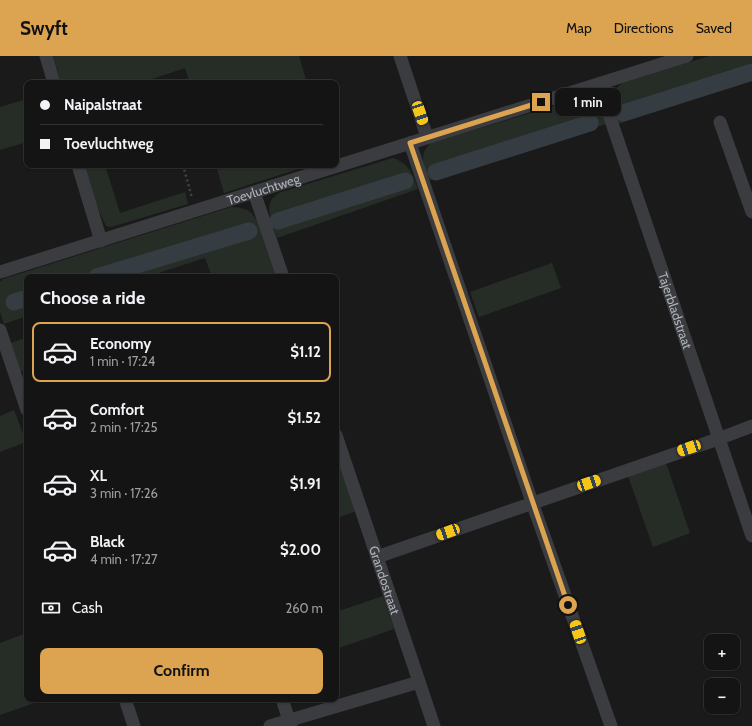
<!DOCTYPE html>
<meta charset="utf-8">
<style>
:root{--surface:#141414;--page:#1d1d1d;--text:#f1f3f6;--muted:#9d9ea0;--line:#333334;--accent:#dca451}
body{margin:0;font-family:Cabin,sans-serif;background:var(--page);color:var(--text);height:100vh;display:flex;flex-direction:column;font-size:15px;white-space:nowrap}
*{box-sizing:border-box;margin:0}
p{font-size:13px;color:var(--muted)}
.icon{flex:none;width:22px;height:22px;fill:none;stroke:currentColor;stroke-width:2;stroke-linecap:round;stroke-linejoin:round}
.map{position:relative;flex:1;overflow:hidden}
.side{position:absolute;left:24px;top:218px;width:315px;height:428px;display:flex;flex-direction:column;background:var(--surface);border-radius:8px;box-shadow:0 1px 3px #0004,0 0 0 1px var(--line)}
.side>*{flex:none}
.guide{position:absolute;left:24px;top:24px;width:315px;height:88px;border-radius:8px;box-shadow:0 1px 3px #0004,0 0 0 1px var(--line);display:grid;align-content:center;height:88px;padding:0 16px;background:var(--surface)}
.buttons{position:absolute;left:704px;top:578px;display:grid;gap:8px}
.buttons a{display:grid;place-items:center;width:36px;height:36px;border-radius:8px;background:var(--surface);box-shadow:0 1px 3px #0004,0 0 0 1px var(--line);font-size:20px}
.end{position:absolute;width:18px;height:18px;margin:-9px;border:5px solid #dca451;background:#111;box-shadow:0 0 0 2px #111}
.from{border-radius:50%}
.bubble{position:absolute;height:28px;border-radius:8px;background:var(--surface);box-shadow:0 1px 3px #0004,0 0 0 1px var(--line);font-size:13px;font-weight:700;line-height:28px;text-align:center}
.car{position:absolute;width:12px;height:24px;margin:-12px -6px;border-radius:5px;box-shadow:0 0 3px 1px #0007;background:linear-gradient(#f5c518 24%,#345 0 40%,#f5c518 0 76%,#345 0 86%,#f5c518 0)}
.guide b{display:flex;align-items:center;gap:14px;height:38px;font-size:15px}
.guide b+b{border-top:1px solid var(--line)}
.guide i{width:10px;height:10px;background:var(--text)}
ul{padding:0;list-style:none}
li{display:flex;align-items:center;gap:12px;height:60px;margin:0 8px 6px;padding:0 8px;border:2px solid transparent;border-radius:8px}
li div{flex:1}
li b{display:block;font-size:15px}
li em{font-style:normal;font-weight:700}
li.on{border-color:var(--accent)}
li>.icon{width:36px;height:36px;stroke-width:1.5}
h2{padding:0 16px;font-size:18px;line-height:48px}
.pay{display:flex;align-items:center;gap:10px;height:44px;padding:0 16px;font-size:15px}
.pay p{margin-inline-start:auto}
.cta{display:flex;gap:8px;margin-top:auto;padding:8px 16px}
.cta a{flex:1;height:46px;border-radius:8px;background:var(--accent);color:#111;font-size:16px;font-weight:700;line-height:46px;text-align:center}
header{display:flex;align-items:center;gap:24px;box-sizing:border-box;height:56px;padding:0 20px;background:var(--accent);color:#111}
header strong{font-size:19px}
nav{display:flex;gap:22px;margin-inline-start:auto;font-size:14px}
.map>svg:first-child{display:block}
.green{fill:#262d27}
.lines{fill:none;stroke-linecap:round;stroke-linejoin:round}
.canal{stroke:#353d43;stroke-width:17}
.path{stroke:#414347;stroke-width:2.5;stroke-dasharray:2 3;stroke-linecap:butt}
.minor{stroke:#3b3c40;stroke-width:13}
.route{stroke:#dca451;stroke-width:5}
.labels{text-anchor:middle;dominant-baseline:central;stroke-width:3;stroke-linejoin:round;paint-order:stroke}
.street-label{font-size:13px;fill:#aeb2b9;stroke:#151516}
</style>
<header>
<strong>Swyft</strong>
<nav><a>Map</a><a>Directions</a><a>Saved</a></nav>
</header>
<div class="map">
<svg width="752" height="670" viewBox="0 0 752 670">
<rect width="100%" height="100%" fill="#1a1a1b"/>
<g class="green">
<path d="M53,0H299L307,27H190L185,12L140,27H61Z"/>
<path d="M709,0H752V25L618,68C613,51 605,38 623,27Z"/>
<path d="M27,43V86L0,94V51Z"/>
<path d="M577,43C598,43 600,51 606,68L428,125C424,110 418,98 431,87Z"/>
<path d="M393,102C409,107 413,119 418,133L277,182C274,172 266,155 271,145C273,141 277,138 281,136Z"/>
<path d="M84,109H105L120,157L185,136L188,148L111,171L106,170L95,146Z"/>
<path d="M216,109H310L224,137Z"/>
<path d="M231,151C237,151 244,152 249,155C261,163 272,206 278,221H212L205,202L146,221H27V260L4,268L0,256V226L3,223Z"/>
<path d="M552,207L561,232L479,261L470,236Z"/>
<path d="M27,281V313L20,316L11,287Z"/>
<path d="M14,354L26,386L0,396V360Z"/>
<path d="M338,400L357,455L336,462V401Z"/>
<path d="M666,407L690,477L653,491L628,420Z"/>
<path d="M383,540L394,573L336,593V556Z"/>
<path d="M24,578L27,586V643H46L0,659V587Z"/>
</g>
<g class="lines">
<g class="canal">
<path d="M623,57L752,16"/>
<path d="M436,116L590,67"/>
<path d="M278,165L405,125"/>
<path d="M97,221L249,175"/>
<path d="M14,246L27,242"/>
</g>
<path class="path" d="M183,109L192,142"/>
<g class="minor">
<path d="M46,0L54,27"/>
<path d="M400,0L427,81"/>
<path id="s1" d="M599,29L752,480"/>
<path d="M720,66L752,156"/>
<path d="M410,87L532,446L611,670"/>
<path d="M78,109L101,185"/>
<path d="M254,136L283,221"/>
<path id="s2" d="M0,216L687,0"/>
<path d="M0,274L27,354"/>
<path id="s3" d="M336,379L434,670"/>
<path d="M377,501L718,383L752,370"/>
<path d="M125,643L134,670"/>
<path d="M282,643L291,670"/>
<path d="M270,670L419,626"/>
</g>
</g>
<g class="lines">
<path class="route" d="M541,46L410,87L568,549"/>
</g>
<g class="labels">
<g class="street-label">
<text stroke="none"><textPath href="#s2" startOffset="276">Toevluchtweg</textPath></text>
<text stroke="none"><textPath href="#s1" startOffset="238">Tajerbladstraat</textPath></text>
<text stroke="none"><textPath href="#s3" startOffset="153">Grandostraat</textPath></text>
</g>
</g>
</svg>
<div class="buttons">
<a>+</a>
<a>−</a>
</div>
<i class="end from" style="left:568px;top:549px"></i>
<i class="end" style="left:541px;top:46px"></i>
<div class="bubble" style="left:555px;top:32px;width:66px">1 min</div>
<i class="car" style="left:420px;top:57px;rotate:161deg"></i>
<i class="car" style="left:689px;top:392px;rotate:251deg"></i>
<i class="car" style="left:589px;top:427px;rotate:71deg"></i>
<i class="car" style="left:448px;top:476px;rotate:250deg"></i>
<i class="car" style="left:578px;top:576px;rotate:341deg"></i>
<div class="guide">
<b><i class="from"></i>Naipalstraat</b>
<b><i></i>Toevluchtweg</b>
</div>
<section class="side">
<h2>Choose a ride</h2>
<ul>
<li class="on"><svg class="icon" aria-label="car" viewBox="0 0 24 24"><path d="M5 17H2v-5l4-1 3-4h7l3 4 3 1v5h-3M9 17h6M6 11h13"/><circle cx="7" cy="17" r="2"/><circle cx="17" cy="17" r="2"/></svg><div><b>Economy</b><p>1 min · 17:24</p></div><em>$1.12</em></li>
<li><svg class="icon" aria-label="car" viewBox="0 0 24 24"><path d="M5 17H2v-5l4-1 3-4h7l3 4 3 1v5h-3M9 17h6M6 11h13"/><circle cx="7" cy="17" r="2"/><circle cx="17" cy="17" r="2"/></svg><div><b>Comfort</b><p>2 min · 17:25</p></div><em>$1.52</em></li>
<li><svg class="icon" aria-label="car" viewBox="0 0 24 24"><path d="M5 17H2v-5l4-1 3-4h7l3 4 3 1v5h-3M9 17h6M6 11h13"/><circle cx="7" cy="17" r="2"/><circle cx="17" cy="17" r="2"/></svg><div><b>XL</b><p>3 min · 17:26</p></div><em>$1.91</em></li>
<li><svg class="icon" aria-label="car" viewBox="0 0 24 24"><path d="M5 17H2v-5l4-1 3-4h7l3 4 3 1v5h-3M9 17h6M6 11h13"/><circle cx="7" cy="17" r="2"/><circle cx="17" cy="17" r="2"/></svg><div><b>Black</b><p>4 min · 17:27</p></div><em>$2.00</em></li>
</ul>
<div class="pay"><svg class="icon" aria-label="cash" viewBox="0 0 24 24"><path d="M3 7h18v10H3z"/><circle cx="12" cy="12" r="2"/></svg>Cash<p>260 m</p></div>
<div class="cta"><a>Confirm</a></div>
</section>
</div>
